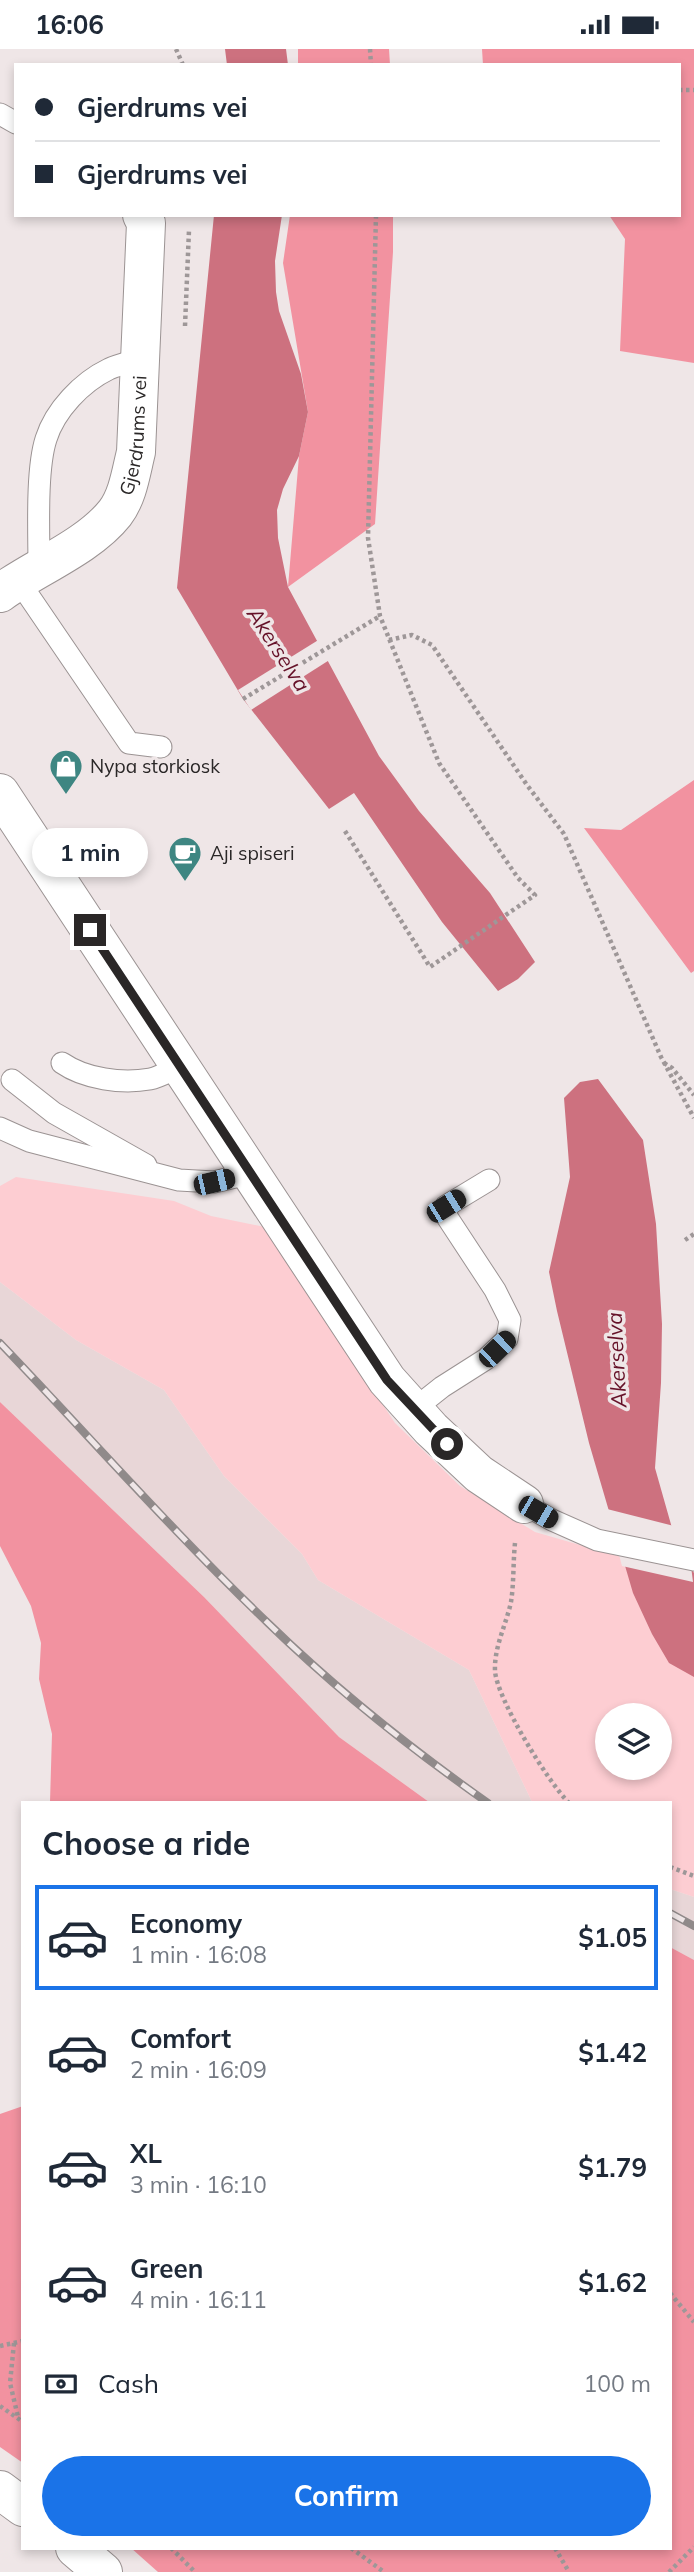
<!DOCTYPE html>
<meta charset="utf-8">
<style>
:root{--surface:#fff;--page:#f6f6f7;--text:#1f2937;--muted:#747a83;--line:#e0e1e3;--accent:#1a73e8}
body{margin:0;font-family:Mulish,sans-serif;background:var(--page);color:var(--text);height:100vh;display:flex;flex-direction:column;font-size:26px;white-space:nowrap}
*{box-sizing:border-box;margin:0}
p{font-size:23px;color:var(--muted)}
.icon{flex:none;width:38px;height:38px;fill:none;stroke:currentColor;stroke-width:2;stroke-linecap:round;stroke-linejoin:round}
.map{position:relative;flex:1;overflow:hidden}
.sheet{position:absolute;left:21px;top:1752px;width:651px;height:749px;display:flex;flex-direction:column;background:var(--surface);border-radius:0px;box-shadow:0 4px 10px #0003}
.sheet>*{flex:none}
.hud{position:absolute;left:14px;top:14px;width:667px;height:154px;border-radius:0px;box-shadow:0 4px 10px #0003;display:grid;align-content:center;height:154px;padding:0 21px;background:var(--surface)}
.buttons{position:absolute;left:595px;top:1654px;display:grid;gap:14px}
.buttons a{display:grid;place-items:center;width:77px;height:77px;border-radius:50%;background:var(--surface);box-shadow:0 4px 10px #0003;font-size:35px}
.end{position:absolute;width:32px;height:32px;margin:-16px;border:9px solid #2a2727;background:#fff;box-shadow:0 0 0 4px #fff}
.from{border-radius:50%}
.bubble{position:absolute;height:49px;border-radius:24px;background:var(--surface);box-shadow:0 4px 10px #0003;font-size:23px;font-weight:700;line-height:49px;text-align:center}
.car{position:absolute;width:21px;height:42px;margin:-21px -10px;border-radius:9px;box-shadow:0 0 5px 2px #0007;background:linear-gradient(#222 24%,#8ab4d8 0 40%,#222 0 76%,#8ab4d8 0 86%,#222 0)}
.hud b{display:flex;align-items:center;gap:24px;height:66px;font-size:26px}
.hud b+b{border-top:2px solid var(--line)}
.hud i{width:18px;height:18px;background:var(--text)}
ul{padding:0;list-style:none}
li{display:flex;align-items:center;gap:21px;height:105px;margin:0 14px 10px;padding:0 7px;border:4px solid transparent;border-radius:0px}
li div{flex:1}
li b{display:block;font-size:26px}
li em{font-style:normal;font-weight:700}
li.selected{border-color:var(--accent)}
li>.icon{width:63px;height:63px;stroke-width:1.5}
h2{padding:0 21px;font-size:32px;line-height:84px}
.pay{display:flex;align-items:center;gap:18px;height:77px;padding:0 21px;font-size:26px}
.pay p{margin-inline-start:auto}
.button{display:flex;gap:14px;margin-top:auto;padding:14px 21px}
.button a{flex:1;height:80px;border-radius:42px;background:var(--accent);color:#fff;font-size:28px;font-weight:700;line-height:80px;text-align:center}
.status{display:flex;justify-content:space-between;align-items:center;height:49px;padding:0 35px;background:var(--surface);direction:ltr}
.status svg{height:19px;fill:currentColor}
.map>svg:first-child{display:block}
.built{fill:#e8d6d7}
.green{fill:#fdcdd2;fill-rule:evenodd}
.forest{fill:#f292a0}
.water{fill:#cd717f}
.pier{fill:#efe6e7}
.lines{fill:none;stroke-linecap:round;stroke-linejoin:round}
.service-casing{stroke:#9b9393;stroke-width:23}
.minor-casing{stroke:#9b9393;stroke-width:40}
.tertiary-casing{stroke:#9b9393;stroke-width:40}
.path{stroke:#9e9798;stroke-width:4.5;stroke-dasharray:3.5 3.5;stroke-linecap:butt}
.service{stroke:#fff;stroke-width:21}
.minor{stroke:#fff;stroke-width:38}
.tertiary{stroke:#fff;stroke-width:38}
.rail-casing{stroke:#908a8a;stroke-width:8}
.rail{stroke:#efe6e7;stroke-width:5;stroke-dasharray:16;stroke-linecap:butt}
.route{stroke:#2a2727;stroke-width:9}
.labels{text-anchor:middle;dominant-baseline:central;stroke-width:7;stroke-linejoin:round;paint-order:stroke}
.street-label{font-size:19px;fill:#2a2727;stroke:#efe6e7}
.poi-label{font-size:19px;fill:#2a2727;stroke:#efe6e7;text-anchor:start}
.water-label{font-size:21px;font-style:italic;fill:#651128;stroke:#efe6e7}
</style>
<div class="status"><b>16:06</b><svg viewBox="0 0 49 12"><path d="M0 12V9h3v3zM5 12V6h3v6zM10 12V3h3v9zM15 12V0h3v12zM26 1h20v11H26zM47 4h2v5h-2z"/></svg></div>
<div class="map">
<svg width="694" height="2523" viewBox="0 0 694 2523">
<rect width="100%" height="100%" fill="#efe6e7"/>
<g class="built">
<path d="M0,1233L76,1291L164,1341L224,1427L302,1505L318,1531L469,1621L532,1753H429L339,1688L204,1548L0,1353Z"/>
<path d="M670,1840L694,1848V1911L670,1898Z"/>
</g>
<path class="green" d="M16,1128L174,1152L211,1167L265,1178L395,1374L460,1437L535,1483L694,1529V1848L670,1840V1754L532,1753L469,1621L318,1531L302,1505L224,1427L164,1341L76,1291L0,1233V1137ZM607,1666H660V1718H607Z"/>
<g class="forest">
<path d="M298,0H389L390,16H298Z"/>
<path d="M482,0H694V314L620,302L625,190L609,166H679V16H483Z"/>
<path d="M290,166H393V203L375,475L288,538L299,407L308,363L283,214Z"/>
<path d="M694,731V922L691,924L584,779L621,781Z"/>
<path d="M0,1353L204,1548L339,1688L429,1753H50L52,1685L39,1630L41,1594L31,1557L0,1497Z"/>
<path d="M670,1898L694,1911V2523H158L131,2499H670Z"/>
<path d="M23,2057V2414L0,2398V2065Z"/>
</g>
<g class="water">
<path d="M225,0H286L288,16H227Z"/>
<path d="M214,166H282L275,212L276,243L279,262L301,325L308,363L299,407L283,440L277,461L278,489L288,538L379,707L419,762L490,844L535,913L518,930L498,942L442,873L354,744L329,760L243,650L177,539Z"/>
<path d="M598,1030L643,1091L656,1175L662,1275L661,1334L655,1419L674,1486L694,1524V1628L669,1614L652,1585L633,1544L589,1394L557,1262L549,1223L570,1128L564,1049L580,1033Z"/>
</g>
<g class="pier">
<path d="M320,590L331,610L251,661L238,641Z"/>
<path d="M607,1460L674,1477L690,1509L693,1533L622,1517Z"/>
</g>
<g class="lines">
<defs>
<g id="service">
<path d="M0,65L16,74"/>
<path d="M39,518C39,484 36,421 46,390C55,361 82,333 109,320C118,316 130,313 140,310"/>
<path d="M18,531L129,694L161,698"/>
<path d="M62,1014C85,1030 122,1035 150,1030C160,1028 171,1021 181,1017"/>
<path d="M12,1031L54,1064L146,1116"/>
<path d="M0,1079L29,1092L179,1131L214,1133L252,1124"/>
<path d="M413,1361L442,1338L486,1310L507,1290L510,1271L495,1241L447,1168L446,1157L489,1131"/>
<path d="M524,1455L552,1471L597,1491L694,1511"/>
</g>
<g id="minor">
<path id="s1" d="M0,544C36,518 88,498 115,464C128,447 131,423 136,403L146,174L142,166"/>
<path d="M0,744L387,1331L431,1380L479,1425L524,1455"/>
</g>
<g id="tertiary">
<path d="M0,2441L23,2458"/>
<path d="M75,2499L103,2523"/>
</g>
</defs>
<use href="#service" class="service-casing"/>
<use href="#minor" class="minor-casing"/>
<use href="#tertiary" class="tertiary-casing"/>
<g class="path">
<path d="M176,0L183,16"/>
<path d="M370,0L371,16"/>
<path d="M679,41H694"/>
<path d="M185,277L189,181"/>
<path d="M389,591L412,586L432,596L527,736L564,785L661,1008L694,1069"/>
<path d="M243,650L380,567"/>
<path d="M345,782L430,918L535,846L518,829L439,714L380,567L368,489L376,166"/>
<path d="M664,1014L672,1019L694,1046"/>
<path d="M685,1191L694,1185"/>
<path d="M515,1494C513,1513 514,1534 511,1553C506,1576 494,1598 495,1622C497,1650 548,1733 569,1754"/>
<path d="M670,1818L694,1827"/>
<path d="M670,2244L694,2273"/>
<path d="M14,2294L10,2334L18,2368"/>
<path d="M0,2297L23,2292"/>
<path d="M0,2357L23,2373"/>
<path d="M171,2499L195,2523"/>
<path d="M351,2499L384,2523"/>
<path d="M555,2499L569,2523"/>
<path d="M669,2523L694,2498"/>
</g>
<use href="#service" class="service"/>
<use href="#minor" class="minor"/>
<use href="#tertiary" class="tertiary"/>
<defs>
<g id="rail">
<path d="M0,1294C90,1388 175,1485 269,1575C337,1641 410,1699 488,1754"/>
<path d="M670,1864L694,1877"/>
</g>
</defs>
<use href="#rail" class="rail-casing"/>
<use href="#rail" class="rail"/>
</g>
<g class="lines">
<path class="route" d="M90,881L387,1331L447,1395"/>
</g>
<defs>
<symbol id="shop-pin" viewBox="-11 -11 22 30"><path d="M0 17L-7.5 6A9.5 9.5 0 1 1 7.5 6Z" fill="#3e8682" stroke="#efe6e7"/><path d="M-5-2.5h2.3a2.7 3.5 0 0 1 5.4 0H5L5.5 6h-11ZM-1.5-2.5h3a1.5 2.3 0 0 0-3 0Z" fill="#fff"/></symbol>
<symbol id="cafe-pin" viewBox="-11 -11 22 30"><path d="M0 17L-7.5 6A9.5 9.5 0 1 1 7.5 6Z" fill="#3e8682" stroke="#efe6e7"/><path d="M-5.5-4.5H6V0H3Q3 3.5 0 3.5H-2.5Q-5.5 3.5-5.5 0ZM3-3.2v2h1.7v-2ZM-6 4.5H4V6H-6Z" fill="#fff"/></symbol>
</defs>
<g fill-rule="evenodd">
<use href="#shop-pin" x="47" y="698" width="38" height="52"/>
<use href="#cafe-pin" x="166" y="785" width="38" height="52"/>
</g>
<g class="labels">
<g class="street-label">
<text stroke="none"><textPath href="#s1" startOffset="222">Gjerdrums vei</textPath></text>
</g>
<g class="poi-label">
<text x="90" y="717">Nypa storkiosk</text>
<text x="210" y="804">Aji spiseri</text>
</g>
<g class="water-label">
<text transform="translate(279 600) rotate(57)">Akerselva</text>
<text transform="translate(616 1311) rotate(-93)">Akerselva</text>
</g>
</g>
</svg>
<div class="buttons">
<a><svg class="icon" aria-label="layers" viewBox="0 0 24 24"><path d="M12 4l9 5-9 5-9-5zM3 14l9 5 9-5"/></svg></a>
</div>
<i class="end from" style="left:447px;top:1395px"></i>
<i class="end" style="left:90px;top:881px"></i>
<div class="bubble" style="left:32px;top:779px;width:116px">1 min</div>
<i class="car" style="left:214px;top:1133px;rotate:77deg"></i>
<i class="car" style="left:446px;top:1157px;rotate:58deg"></i>
<i class="car" style="left:497px;top:1300px;rotate:46deg"></i>
<i class="car" style="left:538px;top:1463px;rotate:120deg"></i>
<div class="hud">
<b><i class="from"></i>Gjerdrums vei</b>
<b><i></i>Gjerdrums vei</b>
</div>
<section class="sheet">
<h2>Choose a ride</h2>
<ul>
<li class="selected"><svg class="icon" aria-label="car" viewBox="0 0 24 24"><path d="M5 17H2v-5l4-1 3-4h7l3 4 3 1v5h-3M9 17h6M6 11h13"/><circle cx="7" cy="17" r="2"/><circle cx="17" cy="17" r="2"/></svg><div><b>Economy</b><p>1 min · 16:08</p></div><em>$1.05</em></li>
<li><svg class="icon" aria-label="car" viewBox="0 0 24 24"><path d="M5 17H2v-5l4-1 3-4h7l3 4 3 1v5h-3M9 17h6M6 11h13"/><circle cx="7" cy="17" r="2"/><circle cx="17" cy="17" r="2"/></svg><div><b>Comfort</b><p>2 min · 16:09</p></div><em>$1.42</em></li>
<li><svg class="icon" aria-label="car" viewBox="0 0 24 24"><path d="M5 17H2v-5l4-1 3-4h7l3 4 3 1v5h-3M9 17h6M6 11h13"/><circle cx="7" cy="17" r="2"/><circle cx="17" cy="17" r="2"/></svg><div><b>XL</b><p>3 min · 16:10</p></div><em>$1.79</em></li>
<li><svg class="icon" aria-label="car" viewBox="0 0 24 24"><path d="M5 17H2v-5l4-1 3-4h7l3 4 3 1v5h-3M9 17h6M6 11h13"/><circle cx="7" cy="17" r="2"/><circle cx="17" cy="17" r="2"/></svg><div><b>Green</b><p>4 min · 16:11</p></div><em>$1.62</em></li>
</ul>
<div class="pay"><svg class="icon" aria-label="cash" viewBox="0 0 24 24"><path d="M3 7h18v10H3z"/><circle cx="12" cy="12" r="2"/></svg>Cash<p>100 m</p></div>
<div class="button"><a>Confirm</a></div>
</section>
</div>
